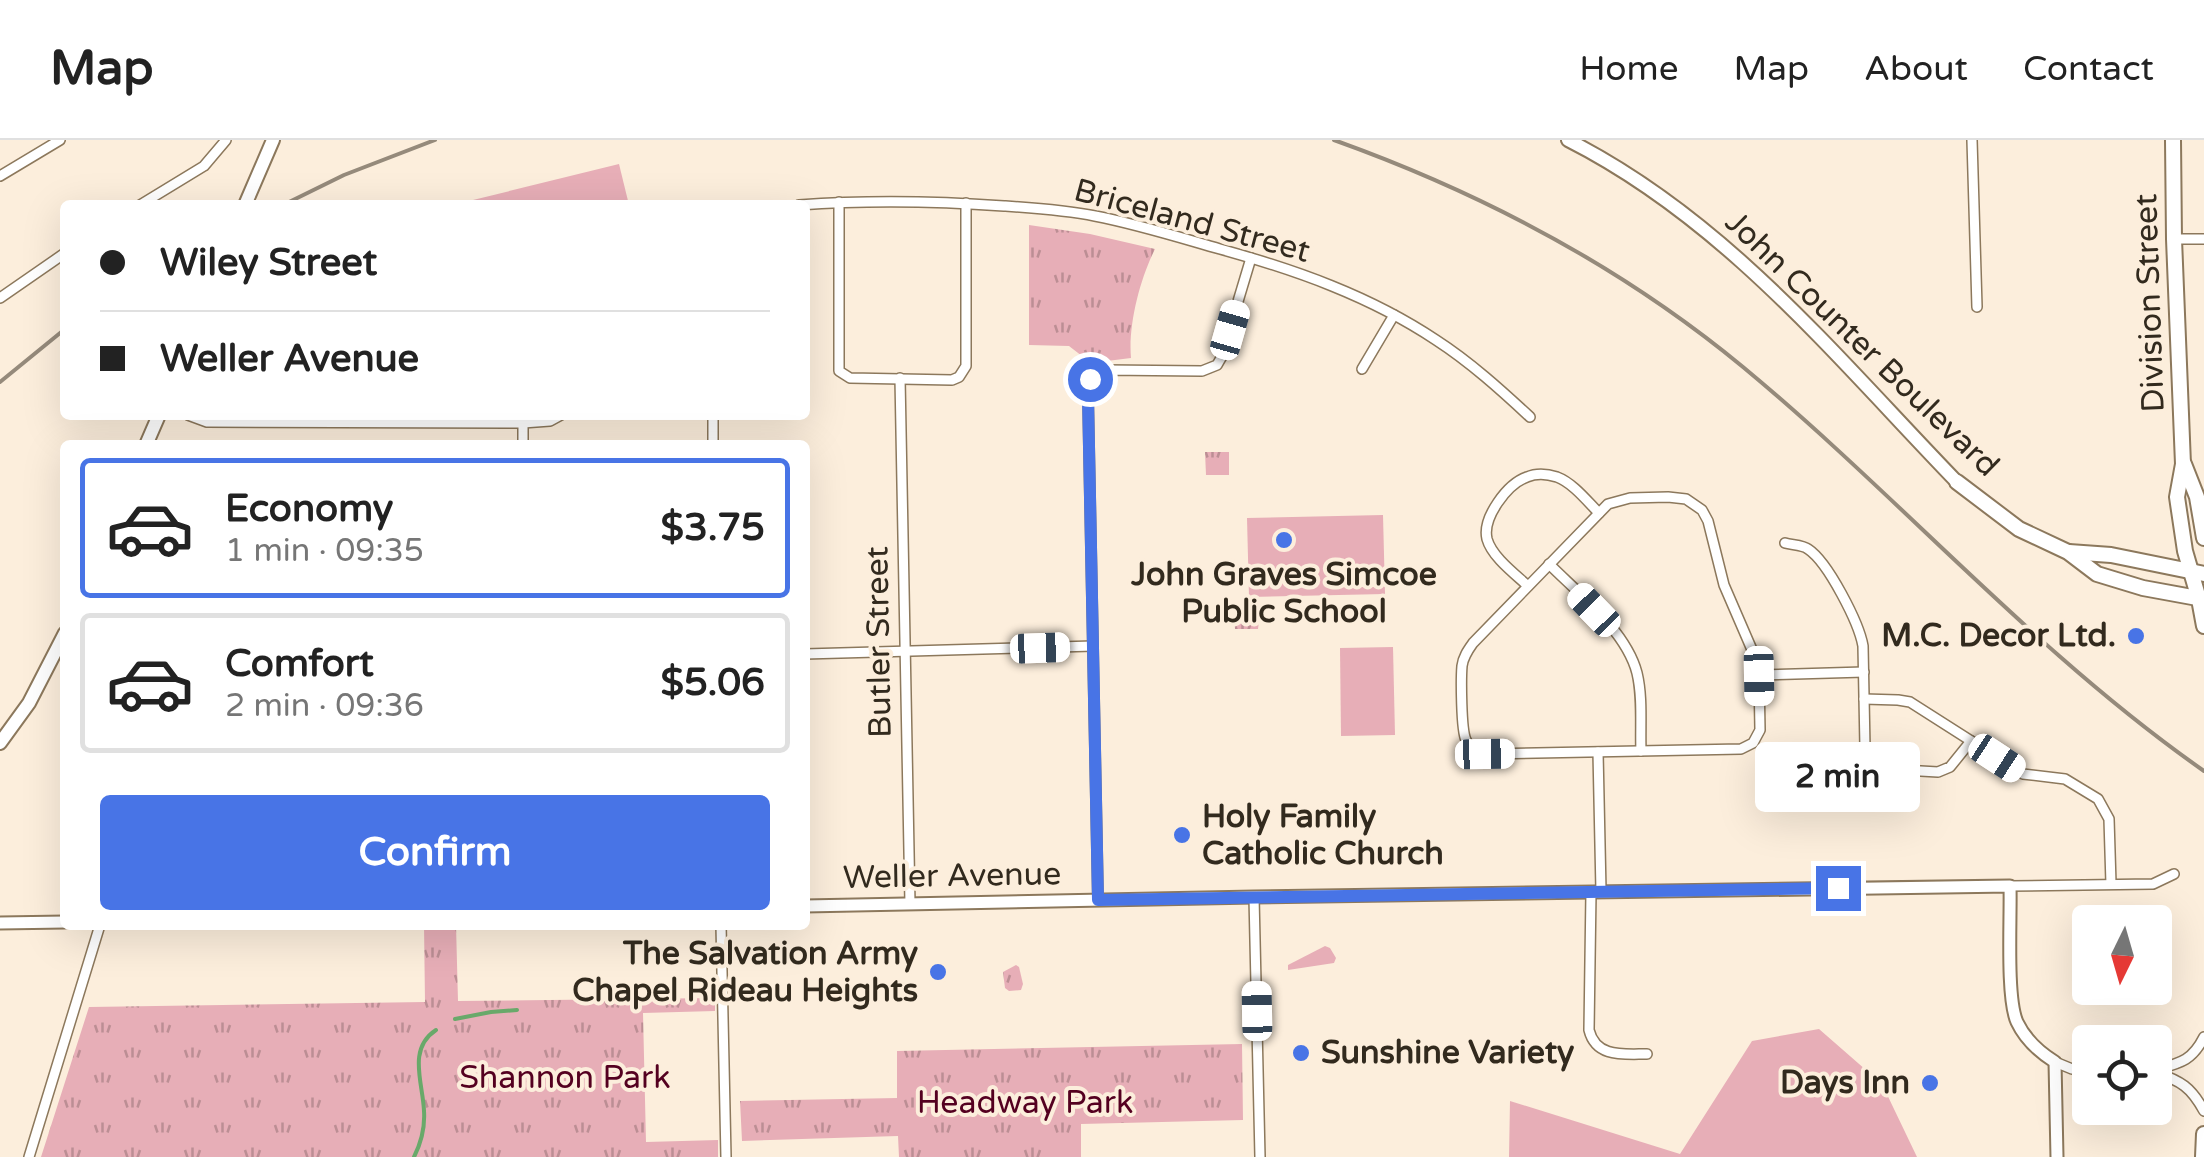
<!DOCTYPE html>
<meta charset="utf-8">
<style>
:root{--surface:#fff;--page:#f6f6f6;--text:#222;--muted:#767676;--line:#e0e0e0;--accent:#4874e6}
body{margin:0;font-family:"Varela Round",sans-serif;background:var(--page);color:var(--text);height:100vh;display:flex;flex-direction:column;font-size:38px;white-space:nowrap}
*{box-sizing:border-box;margin:0}
p{font-size:32px;color:var(--muted)}
.icon{flex:none;width:55px;height:55px;fill:none;stroke:currentColor;stroke-width:2;stroke-linecap:round;stroke-linejoin:round}
.map{position:relative;flex:1;overflow:hidden}
.drawer{position:absolute;left:60px;top:300px;width:750px;height:490px;display:flex;flex-direction:column;background:var(--surface);border-radius:10px;box-shadow:0 10px 40px #0002}
.drawer>*{flex:none}
.guide{position:absolute;left:60px;top:60px;width:750px;height:220px;border-radius:10px;box-shadow:0 10px 40px #0002;display:grid;align-content:center;height:220px;padding:0 40px;background:var(--surface)}
.needle{width:65px;rotate:185deg}
.fabs{position:absolute;left:2072px;top:765px;display:grid;gap:20px}
.fabs a{display:grid;place-items:center;width:100px;height:100px;border-radius:10px;background:var(--surface);box-shadow:0 10px 40px #0002;font-size:50px}
.end{position:absolute;width:45px;height:45px;margin:-22px;border:12px solid #4874e6;background:#fff;box-shadow:0 0 0 5px #fff}
.from{border-radius:50%}
.bubble{position:absolute;height:70px;border-radius:10px;background:var(--surface);box-shadow:0 10px 40px #0002;font-size:32px;font-weight:700;line-height:70px;text-align:center}
.car{position:absolute;width:30px;height:60px;margin:-30px -15px;border-radius:12px;box-shadow:0 0 8px 2px #0007;background:linear-gradient(#fff 24%,#345 0 40%,#fff 0 76%,#345 0 86%,#fff 0)}
.guide b{display:flex;align-items:center;gap:35px;height:95px;font-size:38px}
.guide b+b{border-top:2px solid var(--line)}
.guide i{width:25px;height:25px;background:var(--text)}
ul{padding:18px 0 0;list-style:none}
li{display:flex;align-items:center;gap:30px;height:140px;margin:0 20px 15px;padding:0 20px;border:5px solid var(--line);border-radius:10px}
li div{flex:1}
li b{display:block;font-size:38px}
li em{font-style:normal;font-weight:700}
li.current{border-color:var(--accent)}
li>.icon{width:90px;height:90px;stroke-width:1.5}
.cta{display:flex;gap:20px;margin-top:auto;padding:20px 40px}
.cta a{flex:1;height:115px;border-radius:10px;background:var(--accent);color:#fff;font-size:40px;font-weight:700;line-height:115px;text-align:center}
header{display:flex;align-items:center;gap:60px;box-sizing:border-box;height:140px;padding:0 50px;background:var(--surface);border-bottom:2px solid var(--line)}
header strong{font-size:48px}
nav{display:flex;gap:55px;margin-inline-start:auto;font-size:35px}
.map>svg:first-child{display:block}
.green{fill:#e7aeb7}
.park{fill:url(#park-tufts)}
.lines{fill:none;stroke-linecap:round;stroke-linejoin:round}
.stream{stroke:#69a96a;stroke-width:4}
.minor-casing{stroke:#8c785c;stroke-width:12}
.tertiary-casing{stroke:#8c785c;stroke-width:15}
.secondary-casing{stroke:#8c785c;stroke-width:16}
.primary-casing{stroke:#8c785c;stroke-width:18}
.minor{stroke:#fff;stroke-width:9}
.tertiary{stroke:#fff;stroke-width:11}
.secondary{stroke:#fff;stroke-width:12}
.primary{stroke:#fff;stroke-width:14}
.rail{stroke:#958a7b;stroke-width:4}
.route{stroke:#4874e6;stroke-width:12}
.poi-dot{fill:#4874e6;stroke:#fceedc;stroke-width:4}
.labels{text-anchor:middle;dominant-baseline:central;stroke-width:8;stroke-linejoin:round;paint-order:stroke}
.street-label{font-size:32px;fill:#322a1e;stroke:#fceedc}
.poi-label{font-size:32px;font-weight:bold;fill:#322a1e;stroke:#fceedc;text-anchor:end}
.park-label{font-size:32px;fill:#540020;stroke:#fceedc}
</style>
<header>
<strong>Map</strong>
<nav><a>Home</a><a>Map</a><a>About</a><a>Contact</a></nav>
</header>
<div class="map">
<svg width="2204" height="1017" viewBox="0 0 2204 1017">
<defs>
<pattern id="park-tufts" width="24" height="20" patternUnits="userSpaceOnUse" patternTransform="scale(2.5)"><rect width="24" height="20" fill="#e7aeb7"/><path d="M3 7l-1-3M5 7V3M7 7l1-3M15 17l-1-3M17 17v-4M19 17l1-3" fill="none" stroke="#bc8e94"/></pattern>
</defs>
<rect width="100%" height="100%" fill="#fceedc"/>
<g class="green">
<path d="M619,24L629,65H473V60Z"/>
<path d="M1383,375L1385,454L1249,457L1247,378Z"/>
<path d="M1393,507L1395,595L1341,596L1340,508Z"/>
<path d="M1325,806L1330,808L1336,818L1334,823L1288,830V825Z"/>
<path d="M1819,889L1882,944L1917,1017H1509L1510,961L1680,1014L1752,901Z"/>
</g>
<g class="park">
<path d="M1029,85L1090,94L1155,109C1140,139 1128,185 1131,218L1091,223L1069,206L1029,205Z"/>
<path d="M1205,312H1229V335H1206Z"/>
<path d="M1234,468H1257L1260,472L1258,489H1235Z"/>
<path d="M424,785H456L458,861L715,858V871L643,873L646,1002L718,1000V1017H41L89,867L425,862Z"/>
<path d="M1016,825L1019,827L1023,844L1021,850L1009,851L1005,848L1003,832Z"/>
<path d="M1242,904L1243,980L1081,984V1017H899L898,996L742,1001L740,961L897,958V911Z"/>
</g>
<g class="lines">
<g class="stream">
<path d="M455,879L491,872L517,870"/>
<path d="M414,1017C421,1003 425,986 424,971C423,943 407,909 436,890"/>
</g>
<defs>
<g id="minor">
<path d="M1972,0L1977,167"/>
<path d="M0,36L60,0"/>
<path d="M839,62V231L850,238L952,240L959,237L966,226V63"/>
<path d="M140,65L204,26L226,0"/>
<path d="M799,65C867,60 935,61 1004,66C1034,68 1065,70 1095,76C1137,84 1178,97 1220,109C1296,130 1370,156 1436,200C1470,222 1501,250 1530,277"/>
<path d="M2174,99H2204"/>
<path d="M0,158L65,113"/>
<path d="M1362,229L1394,175"/>
<path d="M900,238L910,764"/>
<path d="M188,275L207,282L523,283L550,281L561,275"/>
<path d="M713,275V305"/>
<path d="M523,283V305"/>
<path d="M1668,357L1686,359L1702,370L1708,381L1724,445L1756,519L1759,535L1760,590L1753,603L1741,609L1485,614C1477,611 1469,609 1466,600C1461,590 1461,538 1462,526C1463,517 1468,510 1473,503L1608,364L1630,358Z"/>
<path d="M1785,403C1792,405 1803,405 1808,409C1828,422 1859,483 1863,506L1865,608L1872,622L1886,629L1938,632L1950,627L1971,601"/>
<path d="M1549,424C1579,454 1626,491 1637,533C1643,558 1640,586 1641,611"/>
<path d="M1528,446C1515,434 1492,417 1487,399C1482,378 1507,344 1527,337C1536,333 1548,334 1557,337C1573,343 1587,361 1599,373"/>
<path d="M805,514L1093,506"/>
<path d="M1759,535L1864,532"/>
<path d="M1864,559L1898,560L1910,562L2023,634L2065,639L2098,659L2109,679L2111,744"/>
<path d="M1598,612L1601,751"/>
<path d="M2010,746L2153,744L2174,734"/>
<path d="M1591,752L1589,890C1596,918 1623,914 1647,914"/>
<path d="M1254,757L1260,1017"/>
<path d="M1098,760L1088,256L1091,239L1106,230L1202,231L1217,225L1221,218L1251,118"/>
<path d="M721,785L726,1017"/>
<path d="M2055,922L2072,929H2090"/>
<path d="M2155,930C2180,923 2192,921 2204,897"/>
<path d="M2155,932C2181,941 2191,947 2204,971"/>
<path d="M29,1017L100,785"/>
</g>
<g id="tertiary">
<path d="M805,766L1254,757L2010,746C2011,776 2006,858 2017,882C2025,899 2039,912 2055,922L2057,1017"/>
<path d="M0,783L65,782"/>
</g>
<g id="secondary">
<path d="M1568,0C1726,80 1836,217 1957,342"/>
<path d="M245,65L273,0"/>
<path d="M146,305L159,275"/>
<path d="M0,603L29,563L65,493"/>
</g>
<g id="primary">
<path d="M2173,0L2174,99L2183,324L2177,357L2185,411L2199,459L2204,486"/>
<path d="M2184,324L2197,357L2204,398"/>
<path d="M1957,342L2019,389L2068,412L2097,434L2143,448L2203,459"/>
<path d="M2069,412L2111,415L2204,434"/>
<path d="M2203,1017L2204,994"/>
</g>
</defs>
<use href="#minor" class="minor-casing"/>
<use href="#tertiary" class="tertiary-casing"/>
<use href="#secondary" class="secondary-casing"/>
<use href="#primary" class="primary-casing"/>
<use href="#minor" class="minor"/>
<use href="#tertiary" class="tertiary"/>
<use href="#secondary" class="secondary"/>
<use href="#primary" class="primary"/>
<g class="rail">
<path d="M1334,0C1482,53 1622,127 1743,227C1901,358 2034,512 2204,631"/>
<path d="M283,65L344,35L435,0"/>
<path d="M0,242L65,189"/>
</g>
</g>
<g class="lines">
<path class="route" d="M1090,239L1088,256L1098,760L1838,748"/>
</g>
<g class="poi-dot">
<circle cx="1284" cy="400" r="10"/>
<circle cx="2136" cy="496" r="10"/>
<circle cx="1182" cy="695" r="10"/>
<circle cx="938" cy="832" r="10"/>
<circle cx="1301" cy="913" r="10"/>
<circle cx="1930" cy="943" r="10"/>
</g>
<g class="labels">
<g class="street-label">
<text transform="translate(1192 81) rotate(15)">Briceland Street</text>
<text transform="translate(2150 163) rotate(-92)">Division Street</text>
<text transform="translate(1862 204) rotate(44)">John Counter Boulevard</text>
<text transform="translate(879 502) rotate(-91)">Butler Street</text>
<text transform="translate(952 736) rotate(-1)">Weller Avenue</text>
</g>
<g class="poi-label">
<text x="1284" y="435" text-anchor="middle">John Graves Simcoe<tspan x="1284" dy="37">Public School</tspan></text>
<text x="2116" y="496">M.C. Decor Ltd.</text>
<text x="1202" y="677" text-anchor="start">Holy Family<tspan x="1202" dy="37">Catholic Church</tspan></text>
<text x="918" y="814">The Salvation Army<tspan x="918" dy="37">Chapel Rideau Heights</tspan></text>
<text x="1321" y="913" text-anchor="start">Sunshine Variety</text>
<text x="1910" y="943">Days Inn</text>
</g>
<g class="park-label">
<text x="565" y="938">Shannon Park</text>
<text x="1025" y="963">Headway Park</text>
</g>
</g>
</svg>
<div class="fabs">
<a><svg class="needle" viewBox="-14 -14 28 28"><path d="M0-13l5 13h-10z" fill="#e53935"/><path d="M0 13l5-13h-10z" fill="#767676"/></svg></a>
<a><svg class="icon" aria-label="locate" viewBox="0 0 24 24"><circle cx="12" cy="12" r="6"/><path d="M12 2v4M12 18v4M2 12h4M18 12h4"/></svg></a>
</div>
<i class="end from" style="left:1090px;top:239px"></i>
<i class="end" style="left:1838px;top:748px"></i>
<div class="bubble" style="left:1755px;top:602px;width:165px">2 min</div>
<i class="car" style="left:1230px;top:190px;rotate:16deg"></i>
<i class="car" style="left:1594px;top:470px;rotate:316deg"></i>
<i class="car" style="left:1040px;top:508px;rotate:88deg"></i>
<i class="car" style="left:1759px;top:536px;rotate:179deg"></i>
<i class="car" style="left:1485px;top:614px;rotate:89deg"></i>
<i class="car" style="left:1997px;top:618px;rotate:123deg"></i>
<i class="car" style="left:1257px;top:871px;rotate:359deg"></i>
<div class="guide">
<b><i class="from"></i>Wiley Street</b>
<b><i></i>Weller Avenue</b>
</div>
<section class="drawer">
<ul>
<li class="current"><svg class="icon" aria-label="car" viewBox="0 0 24 24"><path d="M5 17H2v-5l4-1 3-4h7l3 4 3 1v5h-3M9 17h6M6 11h13"/><circle cx="7" cy="17" r="2"/><circle cx="17" cy="17" r="2"/></svg><div><b>Economy</b><p>1 min · 09:35</p></div><em>$3.75</em></li>
<li><svg class="icon" aria-label="car" viewBox="0 0 24 24"><path d="M5 17H2v-5l4-1 3-4h7l3 4 3 1v5h-3M9 17h6M6 11h13"/><circle cx="7" cy="17" r="2"/><circle cx="17" cy="17" r="2"/></svg><div><b>Comfort</b><p>2 min · 09:36</p></div><em>$5.06</em></li>
</ul>
<div class="cta"><a>Confirm</a></div>
</section>
</div>
